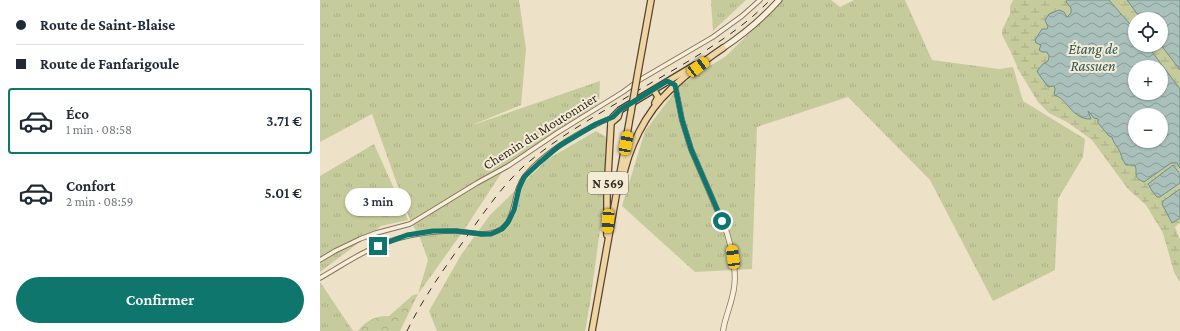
<!DOCTYPE html>
<html lang="fr">
<meta charset="utf-8">
<style>
:root{--surface:#fff;--page:#f2f2f3;--text:#1f2937;--muted:#747a83;--line:#e0e1e3;--accent:#0f766e}
body{margin:0;font-family:"Crimson Pro",serif;background:var(--page);color:var(--text);height:100vh;display:flex;flex-direction:column;font-size:15px;white-space:nowrap}
*{box-sizing:border-box;margin:0}
p{font-size:13px;color:var(--muted)}
.icon{flex:none;width:22px;height:22px;fill:none;stroke:currentColor;stroke-width:2;stroke-linecap:round;stroke-linejoin:round}
.map{position:relative;flex:1;overflow:hidden}
.drawer{display:flex;flex-direction:column;background:var(--surface);width:320px}
.drawer>*{flex:none}
.banner{display:grid;align-content:center;height:88px;padding:0 16px;background:var(--surface)}
.tools{position:absolute;left:808px;top:12px;display:grid;gap:8px}
.tools a{display:grid;place-items:center;width:40px;height:40px;border-radius:50%;background:var(--surface);box-shadow:0 1px 3px #0004;font-size:20px}
.end{position:absolute;width:18px;height:18px;margin:-9px;border:5px solid #0f766e;background:#fff;box-shadow:0 0 0 2px #fff}
.from{border-radius:50%}
.bubble{position:absolute;height:28px;border-radius:14px;background:var(--surface);box-shadow:0 1px 3px #0004;font-size:13px;font-weight:600;line-height:28px;text-align:center}
.car{position:absolute;width:12px;height:24px;margin:-12px -6px;border-radius:5px;box-shadow:0 0 3px 1px #0007;background:linear-gradient(#f5c518 24%,#345 0 40%,#f5c518 0 76%,#345 0 86%,#f5c518 0)}
.banner b{display:flex;align-items:center;gap:14px;height:38px;font-size:15px}
.banner b+b{border-top:1px solid var(--line)}
.banner i{width:10px;height:10px;background:var(--text)}
ul{padding:0;list-style:none}
li{display:flex;align-items:center;gap:12px;height:66px;margin:0 8px 6px;padding:0 8px;border:2px solid transparent;border-radius:4px}
li div{flex:1}
li b{display:block;font-size:15px}
li em{font-style:normal;font-weight:600}
li.active{border-color:var(--accent)}
li>.icon{width:36px;height:36px;stroke-width:1.5}
.button{display:flex;gap:8px;margin-top:auto;padding:8px 16px}
.button a{flex:1;height:46px;border-radius:24px;background:var(--accent);color:#fff;font-size:16px;font-weight:600;line-height:46px;text-align:center}
main{display:flex;flex:1;min-height:0}
.map>svg:first-child{display:block}
.grass{fill:url(#grass-tufts)}
.forest{fill:url(#forest-crowns)}
.wetland{fill:url(#wetland-marsh)}
.water{fill:url(#water-waves);stroke:#6f8f87;fill-rule:evenodd}
.lines{fill:none;stroke-linecap:round;stroke-linejoin:round}
.minor-casing{stroke:#88745e;stroke-width:5.5}
.tertiary-casing{stroke:#88745e;stroke-width:6}
.secondary-casing{stroke:#6a5541;stroke-width:7}
.primary-casing{stroke:#564231;stroke-width:8}
.minor{stroke:#f8efdb;stroke-width:3.5}
.tertiary{stroke:#f8efdb;stroke-width:4.5}
.secondary{stroke:#f8efdb;stroke-width:5}
.primary{stroke:#eed5a2;stroke-width:5.5}
.rail{stroke:#392c21;stroke-width:1;stroke-dasharray:7 7;stroke-linecap:butt}
.minor-bridge-casing{stroke:#88745e;stroke-width:5.5;stroke-linecap:butt}
.primary-bridge-casing{stroke:#564231;stroke-width:8;stroke-linecap:butt}
.minor-bridge{stroke:#f8efdb;stroke-width:3.5}
.primary-bridge{stroke:#eed5a2;stroke-width:5.5}
.route{stroke:#0f766e;stroke-width:5}
.labels{text-anchor:middle;dominant-baseline:central;stroke-width:4;stroke-linejoin:round;paint-order:stroke}
.shield{fill:#f4ecd7;stroke:#716658;stroke-width:1}
.shield-label{font-size:13px;font-weight:bold;fill:#392c21}
.street-label{font-size:14px;fill:#392c21;stroke:#f4ecd7}
.water-label{font-size:15px;font-style:italic;fill:#315855;stroke:#f4ecd7}
</style>
<main>
<section class="drawer">
<div class="banner">
<b><i class="from"></i>Route de Saint-Blaise</b>
<b><i></i>Route de Fanfarigoule</b>
</div>
<ul>
<li class="active"><svg class="icon" aria-label="car" viewBox="0 0 24 24"><path d="M5 17H2v-5l4-1 3-4h7l3 4 3 1v5h-3M9 17h6M6 11h13"/><circle cx="7" cy="17" r="2"/><circle cx="17" cy="17" r="2"/></svg><div><b>Éco</b><p>1 min · 08:58</p></div><em>3.71 €</em></li>
<li><svg class="icon" aria-label="car" viewBox="0 0 24 24"><path d="M5 17H2v-5l4-1 3-4h7l3 4 3 1v5h-3M9 17h6M6 11h13"/><circle cx="7" cy="17" r="2"/><circle cx="17" cy="17" r="2"/></svg><div><b>Confort</b><p>2 min · 08:59</p></div><em>5.01 €</em></li>
</ul>
<div class="button"><a>Confirmer</a></div>
</section>
<div class="map">
<svg width="860" height="331" viewBox="0 0 860 331">
<defs>
<pattern id="grass-tufts" width="24" height="20" patternUnits="userSpaceOnUse"><rect width="24" height="20" fill="#c6cb9c"/><path d="M3 7l-1-3M5 7V3M7 7l1-3M15 17l-1-3M17 17v-4M19 17l1-3" fill="none" stroke="#abae86"/></pattern>
<pattern id="forest-crowns" width="20" height="18" patternUnits="userSpaceOnUse"><rect width="20" height="18" fill="#c6cb9c"/><path d="M2 6a3 3 0 1 1 6 0M12 15a3 3 0 1 1 6 0" fill="none" stroke="#abae86"/></pattern>
<pattern id="wetland-marsh" width="20" height="14" patternUnits="userSpaceOnUse"><rect width="20" height="14" fill="#c6cb9c"/><path d="M1 5h8M5 5V1M11 12h8M15 12V8" fill="none" stroke="#abae86"/></pattern>
<pattern id="water-waves" width="16" height="10" patternUnits="userSpaceOnUse"><rect width="16" height="10" fill="#a9c1ba"/><path d="M0 5q4-4 8 0t8 0" fill="none" stroke="#8b9d97"/></pattern>
</defs>
<rect width="100%" height="100%" fill="#ede1c8"/>
<g class="grass">
<path d="M0,0H199L206,49L201,105L150,126L280,81L279,103L186,166L146,227L98,294L108,260L100,238L90,220L52,114L0,142Z"/>
<path d="M391,0H426L393,31Z"/>
<path d="M463,0H511L520,7L534,0H585L612,60L679,69L693,67L703,101L765,139L763,157L738,199L735,270L673,301L610,180L528,97L437,127L432,269L375,272L302,206L325,131L360,85L406,56Z"/>
<path d="M276,131L286,137L284,201L270,303L265,331H117L109,311L141,255L170,215L228,159Z"/>
<path d="M54,144L88,220L61,226L0,272V176Z"/>
<path d="M0,282L33,331H0Z"/>
</g>
<path class="forest" d="M98,294L80,331H38C45,321 57,315 69,316L93,295Z"/>
<g class="wetland">
<path d="M693,0H747L746,2L752,8V13L747,17L726,24L729,27L716,43L721,45L720,50L727,52C731,60 723,67 718,73L726,83L732,86L734,85L737,95L758,116L770,117L767,111L778,119C778,126 786,133 792,137C793,143 798,146 800,152C802,157 803,160 806,165L815,164L816,171L851,163H857L860,168V174L853,165L829,184L828,186L837,197H840L860,183V189L843,201L842,204L851,222L853,223L860,218V223L855,227L860,240V282L854,272L843,233L826,205L808,189L772,140L747,122L729,113L718,102L698,69L691,52L682,35V30L690,14V6Z"/>
<path d="M789,0H807L821,19H815V30Z"/>
<path d="M827,45H841L860,70V89Z"/>
</g>
<g class="water">
<path d="M747,0H789L815,30V45H827L860,89V168L857,163H851L824,182C812,177 818,174 815,165H806C802,160 802,157 800,152C798,147 793,143 792,137L789,136L778,123V119L774,118L768,111L771,119C752,120 747,98 734,95L735,89L734,86L728,87L718,73L717,71L723,64L728,61L729,56L727,52H722L719,50L721,45L716,43L715,40L722,29H727L728,27L725,20L729,14L739,10L744,12L747,17L751,13V8L746,2ZM815,67H841V93H815ZM815,115H841V141H815Z"/>
<path d="M807,0H860V70L841,45V19H821Z"/>
<path d="M853,165L860,174V183L840,197H837L832,191L828,184Z"/>
<path d="M860,189V218L852,223L842,204L843,201Z"/>
</g>
<g class="lines">
<defs>
<g id="minor">
<path d="M162,234C202,233 188,197 205,176C224,152 265,128 293,117"/>
<path d="M0,260L15,251L40,239L56,233L90,224L157,183L188,166L237,133L303,92L318,81L393,37L422,16L440,0"/>
<path d="M0,278C16,269 32,258 49,250C76,236 106,231 136,231"/>
</g>
<path id="tertiary" d="M355,85L362,120L371,149L407,233C412,250 417,270 414,288C412,303 405,317 403,331"/>
<path id="secondary" d="M403,48C424,34 442,19 459,0"/>
<g id="primary">
<path d="M318,72L331,0"/>
<path d="M334,90L338,97L335,103"/>
<path d="M300,110L298,117L291,123L293,117L300,110L375,65"/>
<path d="M302,182C308,149 325,113 350,90C366,74 384,61 403,48"/>
<path d="M287,235V193L291,123"/>
<path d="M272,331L311,112"/>
</g>
</defs>
<use href="#minor" class="minor-casing"/>
<use href="#tertiary" class="tertiary-casing"/>
<use href="#secondary" class="secondary-casing"/>
<use href="#primary" class="primary-casing"/>
<use href="#minor" class="minor"/>
<use href="#tertiary" class="tertiary"/>
<use href="#secondary" class="secondary"/>
<use href="#primary" class="primary"/>
<path class="rail" d="M87,331C103,298 124,269 145,239C163,214 181,187 204,166C235,139 272,118 307,97C354,69 413,39 450,0"/>
<defs>
<path id="minor-bridge" d="M136,231L162,234"/>
<path id="primary-bridge" d="M311,112L318,72"/>
</defs>
<use href="#minor-bridge" class="minor-bridge-casing"/>
<use href="#primary-bridge" class="primary-bridge-casing"/>
<use href="#minor-bridge" class="minor-bridge"/>
<use href="#primary-bridge" class="primary-bridge"/>
</g>
<g class="lines">
<path class="route" d="M58,246L87,235L113,231H136L162,234H171L182,229L188,222L194,210L199,188L204,177L219,163L239,146L276,124L293,117L300,110L347,81L355,85L362,120L371,149L402,221"/>
</g>
<g class="labels">
<rect class="shield" x="268" y="172" width="40" height="22" rx="3"/>
<g class="shield-label">
<text x="288" y="183">N 569</text>
</g>
<g class="street-label">
<text transform="translate(220 131) rotate(-32)">Chemin du Moutonnier</text>
</g>
<g class="water-label">
<text x="773" y="49">Étang de<tspan x="773" dy="17">Rassuen</tspan></text>
</g>
</g>
</svg>
<div class="tools">
<a><svg class="icon" aria-label="locate" viewBox="0 0 24 24"><circle cx="12" cy="12" r="6"/><path d="M12 2v4M12 18v4M2 12h4M18 12h4"/></svg></a>
<a>+</a>
<a>−</a>
</div>
<i class="end from" style="left:402px;top:221px"></i>
<i class="end" style="left:58px;top:246px"></i>
<div class="bubble" style="left:25px;top:188px;width:66px">3 min</div>
<i class="car" style="left:378px;top:67px;rotate:53deg"></i>
<i class="car" style="left:306px;top:143px;rotate:11deg"></i>
<i class="car" style="left:288px;top:221px;rotate:183deg"></i>
<i class="car" style="left:413px;top:257px;rotate:352deg"></i>
</div>
</main>
